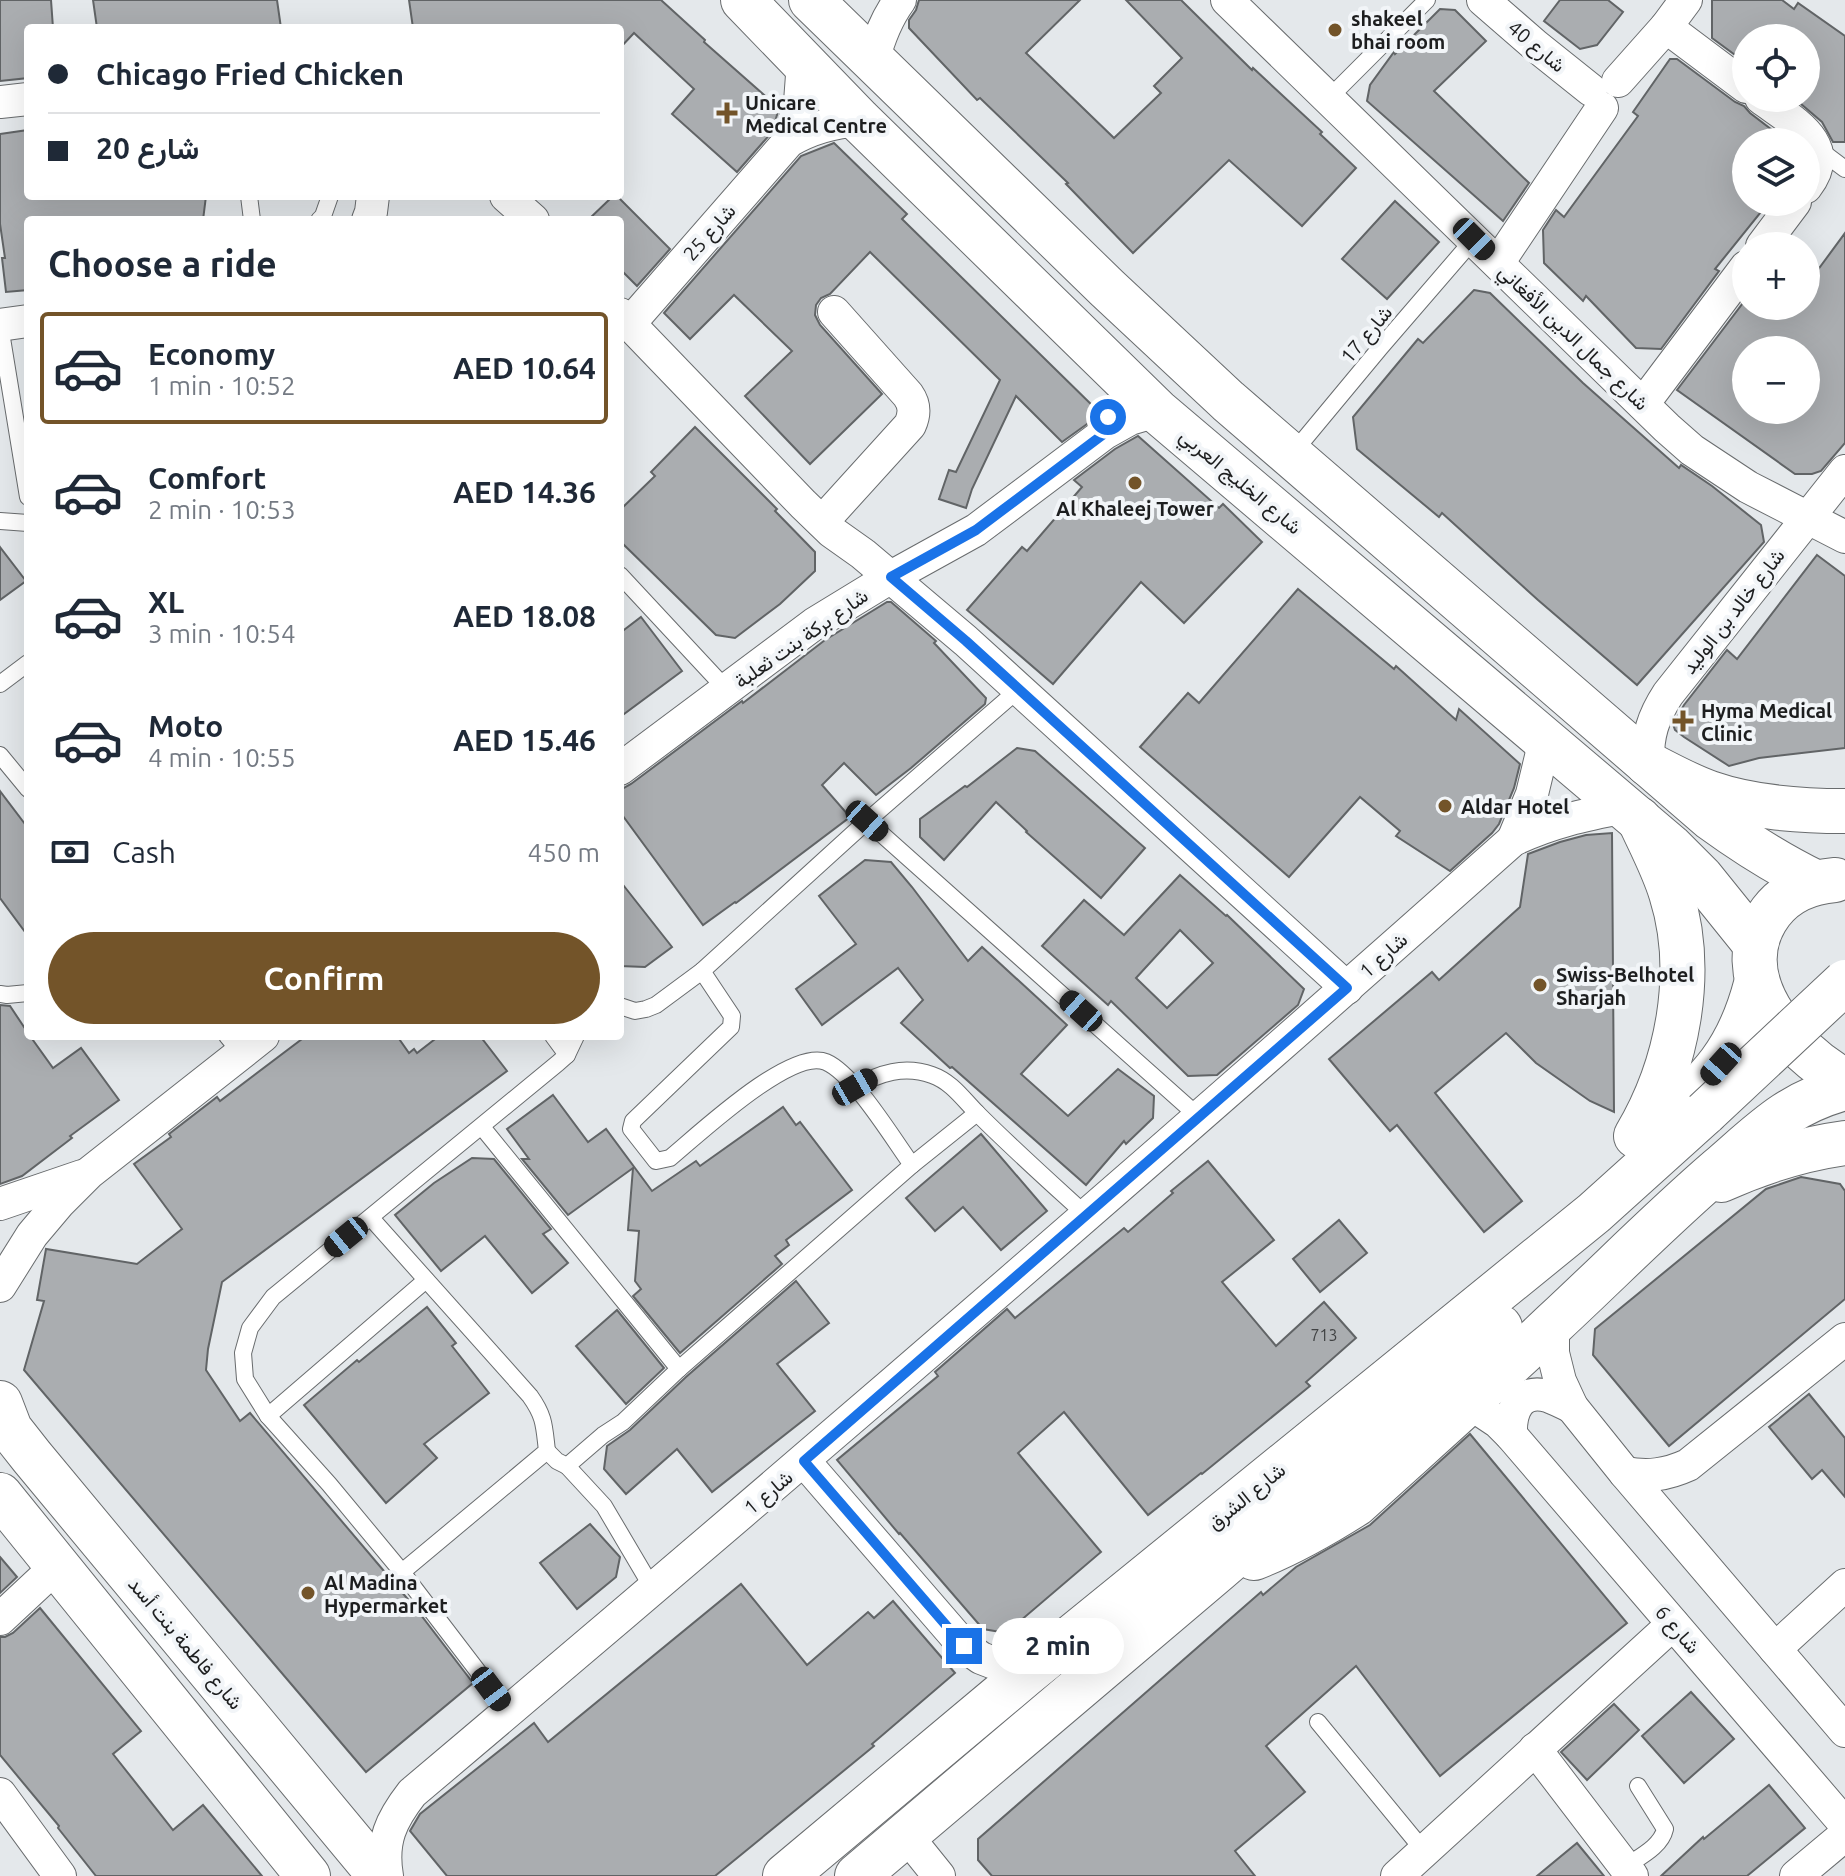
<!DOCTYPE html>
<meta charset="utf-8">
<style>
:root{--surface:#fff;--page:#f2f2f3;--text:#1f2937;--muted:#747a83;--line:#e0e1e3;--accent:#735429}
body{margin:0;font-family:Ubuntu,Vazirmatn,sans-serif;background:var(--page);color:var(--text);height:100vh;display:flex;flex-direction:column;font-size:30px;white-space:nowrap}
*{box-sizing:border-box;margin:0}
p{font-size:26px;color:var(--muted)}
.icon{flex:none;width:44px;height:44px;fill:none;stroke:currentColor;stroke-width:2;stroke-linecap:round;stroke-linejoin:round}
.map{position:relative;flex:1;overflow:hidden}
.drawer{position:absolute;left:24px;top:216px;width:600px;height:824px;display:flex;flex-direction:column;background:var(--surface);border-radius:8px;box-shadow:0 8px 32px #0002}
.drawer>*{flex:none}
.top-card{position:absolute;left:24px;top:24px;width:600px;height:176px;border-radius:8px;box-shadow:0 8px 32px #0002;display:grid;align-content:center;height:176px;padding:0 24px;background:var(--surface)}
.tools{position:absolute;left:1732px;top:24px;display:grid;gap:16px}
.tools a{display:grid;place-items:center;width:88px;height:88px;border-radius:50%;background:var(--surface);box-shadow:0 8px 32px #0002;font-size:40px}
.end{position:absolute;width:36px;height:36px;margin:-18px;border:10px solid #1a73e8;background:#fff;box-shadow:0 0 0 4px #fff}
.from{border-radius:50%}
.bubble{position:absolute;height:56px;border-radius:28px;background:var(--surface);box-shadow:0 8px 32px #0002;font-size:26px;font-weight:600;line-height:56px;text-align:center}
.car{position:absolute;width:24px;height:48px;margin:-24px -12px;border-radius:10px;box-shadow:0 0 6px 2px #0007;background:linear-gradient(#222 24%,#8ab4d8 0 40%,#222 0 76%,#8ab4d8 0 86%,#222 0)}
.top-card b{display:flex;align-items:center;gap:28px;height:76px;font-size:30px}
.top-card b+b{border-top:2px solid var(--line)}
.top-card i{width:20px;height:20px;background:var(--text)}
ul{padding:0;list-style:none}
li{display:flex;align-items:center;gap:24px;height:112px;margin:0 16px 12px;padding:0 8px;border:4px solid transparent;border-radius:8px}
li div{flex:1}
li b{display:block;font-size:30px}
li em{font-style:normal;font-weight:600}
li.on{border-color:var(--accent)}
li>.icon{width:72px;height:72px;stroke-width:1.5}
h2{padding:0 24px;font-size:36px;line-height:96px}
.pay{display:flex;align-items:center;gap:20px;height:88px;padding:0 24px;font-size:30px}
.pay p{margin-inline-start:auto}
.primary-button{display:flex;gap:16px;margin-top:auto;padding:16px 24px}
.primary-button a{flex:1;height:92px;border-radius:48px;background:var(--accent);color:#fff;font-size:32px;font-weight:600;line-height:92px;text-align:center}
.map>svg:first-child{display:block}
.building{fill:#aaadb0;stroke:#616466;stroke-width:2;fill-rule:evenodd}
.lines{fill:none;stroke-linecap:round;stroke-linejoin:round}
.lane-casing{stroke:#696c6e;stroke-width:18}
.street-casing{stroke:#696c6e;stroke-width:34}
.secondary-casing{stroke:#696c6e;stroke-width:46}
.primary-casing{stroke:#696c6e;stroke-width:46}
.lane{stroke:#fff;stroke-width:16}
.street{stroke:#fff;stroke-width:32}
.secondary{stroke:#fff;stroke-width:44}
.primary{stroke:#fff;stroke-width:44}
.primary-bridge-casing{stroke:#696c6e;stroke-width:46;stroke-linecap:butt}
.primary-bridge{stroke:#fff;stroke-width:44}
.route{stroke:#1a73e8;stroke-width:10}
.poi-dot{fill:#735429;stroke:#f2f5f8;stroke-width:3}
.labels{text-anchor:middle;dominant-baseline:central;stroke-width:8;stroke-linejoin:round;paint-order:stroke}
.number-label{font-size:16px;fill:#404243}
.poi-label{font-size:20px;font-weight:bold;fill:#1d1e1f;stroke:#f2f5f8;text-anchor:start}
.street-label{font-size:20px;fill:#1d1e1f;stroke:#f2f5f8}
</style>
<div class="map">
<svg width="1845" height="1876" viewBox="0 0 1845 1876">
<rect width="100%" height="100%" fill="#e4e8eb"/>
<g class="building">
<path d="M0,0H51L53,28H28V78L0,81Z"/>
<path d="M93,0H277L281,28H97Z"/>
<path d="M409,0H661L705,40L704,42L779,108L772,132L737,172L672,114L694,89L634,33L620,48V28H413Z"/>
<path d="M919,0H1080L1026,53L1114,138L1161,93L1154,86L1182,58L1126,0H1181L1252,70L1253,68L1322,132L1320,134L1356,168L1302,226L1229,160L1133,253L1066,184L1068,183L980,98L977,100L909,28V20L916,10Z"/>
<path d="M1560,0H1608L1623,12L1597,45L1580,49L1544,21Z"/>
<path d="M1712,0H1782L1794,9L1798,3L1845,36V142H1833L1822,122L1794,98H1806V38H1746V63L1712,38Z"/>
<path d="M1440,9L1455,10L1486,41L1434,91L1529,183L1503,221L1367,101L1370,85L1394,52L1395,54Z"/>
<path d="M1670,59H1677L1735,102L1744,106L1750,113L1788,142H1746V202H1769L1715,269L1719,271L1661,349L1636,348L1586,296L1583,301L1544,263L1543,230L1556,210L1564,217L1638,116L1633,112Z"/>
<path d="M28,130V196H206L203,220H28V290L6,292L2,258H5L0,224V134Z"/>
<path d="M834,143L907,214L902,219L1101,414L1062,442L1016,396L972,489L966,508L939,499L949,470L956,472L1000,380L870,252L830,294L821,298L816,305L815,315L820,325L882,394L810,464L745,396L792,351L734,295L690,339L664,313L801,156Z"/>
<path d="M613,196H617L670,249L637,286L620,269V220H588Z"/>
<path d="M1395,201L1439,242L1387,299L1342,259Z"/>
<path d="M1845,233V443L1821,471L1812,474H1795L1677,390L1746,299V306H1769L1783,316L1791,306H1806V286ZM1746,350H1806V410H1746Z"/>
<path d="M1474,290L1490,293L1583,383L1679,468L1681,465L1712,486L1761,525L1764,542L1637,685L1538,600L1442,513L1439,517L1357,449L1353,417L1418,339L1423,343Z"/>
<path d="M695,427L777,509L775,511L815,552V571L780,604L735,638L716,635L620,541V510L655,476L651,472Z"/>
<path d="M1138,436L1219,508L1223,504L1262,542L1184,623L1141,582L1053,684L967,610L1022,547L1027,551L1082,487L1074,480L1115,449Z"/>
<path d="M0,547L26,581L0,600Z"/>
<path d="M1817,555L1845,576V748L1759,758L1729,766L1684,737L1675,730L1673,724L1684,705L1727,650L1737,659Z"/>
<path d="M1298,589L1394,669L1396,666L1456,720L1459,709L1520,764L1514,788L1499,824L1492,833L1450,871L1396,836L1400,831L1360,797L1289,877L1140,747L1188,693L1199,703Z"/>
<path d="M887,602H891L936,641L934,643L986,698L985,704L911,768L876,795L844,763L822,785L850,817L736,903L735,902L703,925L620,812V790L631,784L742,701L743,703L825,640Z"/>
<path d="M641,617L682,671L620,717V633Z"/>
<path d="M1017,748L1035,751L1145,848L1101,898L1026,832L1027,831L996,802L944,860L920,837V819L965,786L967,787Z"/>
<path d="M0,791L28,828V936L0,898Z"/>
<path d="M1612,833L1614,1112L1590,1101L1536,1063L1506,1033L1435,1093L1522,1201L1484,1232L1397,1125L1390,1131L1329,1059L1432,972L1439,980L1520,907L1528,854L1560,842L1586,835Z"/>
<path d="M865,860L891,862L912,887L968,961L982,947L1067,1025L1021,1074L1068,1116L1118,1069L1154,1096L1153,1118L1126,1144L1124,1141L1086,1185L952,1067L950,1068L901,1023L923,1000L898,968L822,1025L796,989L856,944L819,896Z"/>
<path d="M1180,875L1226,916L1227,915L1304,989L1298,1005L1217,1075L1188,1076L1111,1001L1108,1005L1042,946L1084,900L1124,935ZM1180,930L1213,963L1167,1008L1136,978Z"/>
<path d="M620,881L672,947L645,967L620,966Z"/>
<path d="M0,1005L10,1006L28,1033V1036H30L53,1068L81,1048L119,1100L70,1136L72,1138L22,1176L0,1184Z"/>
<path d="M306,1036H397L409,1053L414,1049L417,1053L439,1036H480L507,1071L222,1282L208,1349L206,1370L240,1421L250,1413L417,1610L473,1683L366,1772L24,1370L44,1301L37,1300L46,1249L137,1264L182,1229L134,1164L171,1137L169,1134L217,1097L220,1101Z"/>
<path d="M553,1095L588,1142L606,1129L652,1191L696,1161L700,1166L783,1107L796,1125L800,1122L852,1190L786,1240L789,1245L775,1256L782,1264L680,1353L633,1296L641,1289L635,1281L639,1231L628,1230L633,1168L568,1215L522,1159H529L507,1129Z"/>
<path d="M981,1134L1047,1211L1001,1250L963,1207L935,1231L906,1198Z"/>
<path d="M472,1158L494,1159L551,1229L543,1234L568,1263L532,1293L485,1236L441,1271L395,1215L434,1183Z"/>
<path d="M1208,1161L1274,1240L1222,1282L1276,1346L1324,1302L1356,1338L1306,1382L1310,1386L1202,1474L1201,1473L1148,1515L1064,1412L1018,1453L1101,1552L1006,1633L983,1629L900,1533L899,1534L837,1460L938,1376L935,1372L1007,1309L1015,1318L1124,1228L1128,1232L1173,1193L1171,1191Z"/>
<path d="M1801,1177L1840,1184L1845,1191V1299L1669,1446L1593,1355L1595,1329L1766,1189Z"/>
<path d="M1339,1220L1367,1253L1320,1292L1293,1259Z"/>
<path d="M796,1281L829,1323L777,1364L815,1411L712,1492L677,1449L626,1494L604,1469L607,1446L630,1430L686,1377Z"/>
<path d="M427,1307L456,1343L452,1346L489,1393L424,1444L437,1458L386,1503L304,1405L357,1360L359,1362Z"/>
<path d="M617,1310L664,1368L626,1404L576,1346Z"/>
<path d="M1809,1394L1845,1438V1497L1822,1470L1812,1479L1769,1427Z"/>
<path d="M1470,1434L1627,1623L1440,1776L1356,1666L1266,1746L1305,1792L1235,1851L1255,1876H992L978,1860V1839L1261,1592L1263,1595L1296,1567L1370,1525Z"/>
<path d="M590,1524L620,1557L616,1577L577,1609L540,1563Z"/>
<path d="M0,1557L17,1577L0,1593Z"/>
<path d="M741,1584L807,1665L868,1612L874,1618L893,1601L955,1673L872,1744L874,1746L715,1876H447L410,1831L420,1814L534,1723L548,1742Z"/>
<path d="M40,1608L141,1731L113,1754L173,1830L203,1805L262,1876H96L58,1828L59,1826L0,1755V1637H5L13,1633Z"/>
<path d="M1691,1692L1734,1739L1684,1783L1642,1736Z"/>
<path d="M1614,1704L1639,1730L1587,1780L1561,1752Z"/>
<path d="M1769,1785L1805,1828L1747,1876H1661L1703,1837L1704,1839Z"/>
<path d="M1577,1843L1604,1876H1537Z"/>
</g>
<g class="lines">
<defs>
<g id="lane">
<path d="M1329,98L1427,0"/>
<path d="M1817,148L1845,169"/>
<path d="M249,196L252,220"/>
<path d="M319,220L323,216L330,196"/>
<path d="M0,326L28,497"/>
<path d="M1292,454L1380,348L1474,239"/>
<path d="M0,521L28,523"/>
<path d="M620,575L727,690"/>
<path d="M0,684L28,663"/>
<path d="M0,755L28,789"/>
<path d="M867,821L1199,1117"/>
<path d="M702,971L732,1016L731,1027L633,1121L631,1129L656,1161L670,1158C698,1135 791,1047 826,1062C854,1074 893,1139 912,1165"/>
<path d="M0,994L7,995L28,993"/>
<path d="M620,1006L635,1011L646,1009L656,1005L702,971L867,821L1019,689"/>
<path d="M227,1036L241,1053"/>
<path d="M553,1036L567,1055"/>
<path d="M855,1087C880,1073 904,1065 932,1075C952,1082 963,1099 978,1114C1013,1149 1050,1182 1086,1215"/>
<path d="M482,1127L679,1369"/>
<path d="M371,1218L530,1396C545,1417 544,1426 547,1451L402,1572"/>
<path d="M268,1416L426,1280"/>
<path d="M547,1451L557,1461L567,1466L603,1435L623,1422L679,1369L912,1165L977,1113"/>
<path d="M567,1466L604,1506L653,1589"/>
<path d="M509,1712L402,1572L329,1484L268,1416L245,1379L243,1353L250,1328L273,1297L558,1063L567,1055L576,1036"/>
<path d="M1318,1722L1424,1851"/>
<path d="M1625,1867C1639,1857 1661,1847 1665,1829L1638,1786"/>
</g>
<g id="street">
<path d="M1227,0L1667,428L1692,450L1748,487L1845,537"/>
<path d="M1483,0L1536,46L1591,90"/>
<path d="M1666,27L1746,87"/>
<path d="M873,61C879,38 886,19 900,0"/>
<path d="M1618,81L1666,27L1686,0"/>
<path d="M1761,98C1793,122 1839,144 1806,187"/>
<path d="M0,102L28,99"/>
<path d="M789,141L800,102L803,62"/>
<path d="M506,196L533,220"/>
<path d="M368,220L371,212L373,196"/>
<path d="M1762,246L1795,202"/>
<path d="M1498,263L1602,108"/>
<path d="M620,314L803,504L832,532L863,554L966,641L1347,988"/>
<path d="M630,323L789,141C811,128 833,122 859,120"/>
<path d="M0,325L28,321"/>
<path d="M1643,404L1746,267"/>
<path d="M822,522L910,425C915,414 915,405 908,395L834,312"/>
<path d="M1648,764C1647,736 1653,717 1668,694L1845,471"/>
<path d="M620,769L814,624L891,577L976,530L1105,433L1130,419L1157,411"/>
<path d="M1513,840L1532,794L1545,740"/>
<path d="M0,1204L82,1176"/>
<path d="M0,1286L32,1235L59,1203L89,1173L263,1036"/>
<path d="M1553,1324V1353L1560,1381L1572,1407L1625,1473L1845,1731"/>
<path d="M1468,1402L1498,1422L1511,1435L1845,1824"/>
<path d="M1511,1435C1510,1411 1519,1388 1548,1396C1556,1399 1564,1403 1572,1407"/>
<path d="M804,1461L964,1646L981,1658L1025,1675"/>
<path d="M1625,1473C1648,1477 1666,1475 1688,1465L1845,1339"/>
<path d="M0,1619L58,1565"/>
<path d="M1775,1649L1845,1585"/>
<path d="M1535,1749L1632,1876"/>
<path d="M0,1794L60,1876"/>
<path d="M906,1835L939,1876"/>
<path d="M387,1876C381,1841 391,1820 412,1793C783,1480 1150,1163 1513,840C1551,822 1584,815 1625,807"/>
<path d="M1397,1876L1673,1624"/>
<path d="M1796,1876L1845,1835"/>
</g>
<g id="secondary">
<path d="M743,0L859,120L1157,411L1671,847L1701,877L1755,944"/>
<path d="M811,0L1107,288L1228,401L1712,819C1745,843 1778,864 1815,882"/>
<path d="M1835,880C1810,882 1786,892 1771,912C1723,976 1790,1050 1845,1081"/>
<path d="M0,1403L10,1429L32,1457L380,1876"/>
<path d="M0,1495L308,1876"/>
</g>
<g id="primary">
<path d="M1648,764C1668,774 1689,786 1710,793C1753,808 1800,811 1845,811"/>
<path d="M1660,1124C1711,1078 1738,1053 1756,984"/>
<path d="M1636,1136C1678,1065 1696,972 1671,893C1663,867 1650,843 1639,819"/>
<path d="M1721,1180C1761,1162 1801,1149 1845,1143"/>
<path d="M1254,1558C1290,1544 1323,1525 1356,1504C1422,1444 1489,1385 1554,1323C1609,1272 1662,1218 1719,1169C1762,1132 1788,1103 1845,1088"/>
<path d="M785,1876L1025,1675L1594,1213L1705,1113"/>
<path d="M857,1876L1218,1570L1500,1327"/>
</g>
</defs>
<use href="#lane" class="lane-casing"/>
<use href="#street" class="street-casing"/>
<use href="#secondary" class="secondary-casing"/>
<use href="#primary" class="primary-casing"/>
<use href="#lane" class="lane"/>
<use href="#street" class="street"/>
<use href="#secondary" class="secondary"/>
<use href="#primary" class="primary"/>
<defs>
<path id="primary-bridge" d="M1705,1113L1845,982"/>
</defs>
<use href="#primary-bridge" class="primary-bridge-casing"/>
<use href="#primary-bridge" class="primary-bridge"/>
</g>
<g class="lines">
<path class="route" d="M964,1646L804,1461L1347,988L966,641L891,577L976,530L1105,433L1108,417"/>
</g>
<g class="poi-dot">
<circle cx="1335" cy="30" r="8"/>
<path d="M723 101h8v8h8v8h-8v8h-8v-8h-8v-8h8z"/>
<circle cx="1135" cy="483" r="8"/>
<path d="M1679 709h8v8h8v8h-8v8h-8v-8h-8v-8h8z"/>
<circle cx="1445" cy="806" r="8"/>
<circle cx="1540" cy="985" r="8"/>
<circle cx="308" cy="1593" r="8"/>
</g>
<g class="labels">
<g class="number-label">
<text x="1324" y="1335">713</text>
</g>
<g class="poi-label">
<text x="1351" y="18">shakeel<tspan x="1351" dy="23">bhai room</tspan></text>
<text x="745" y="102">Unicare<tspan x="745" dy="23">Medical Centre</tspan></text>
<text x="1135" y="508" text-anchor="middle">Al Khaleej Tower</text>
<text x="1701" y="710">Hyma Medical<tspan x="1701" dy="23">Clinic</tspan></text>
<text x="1461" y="806">Aldar Hotel</text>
<text x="1556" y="974">Swiss-Belhotel<tspan x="1556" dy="23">Sharjah</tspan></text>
<text x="324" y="1582">Al Madina<tspan x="324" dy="23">Hypermarket</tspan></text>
</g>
<g class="street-label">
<text transform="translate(1537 46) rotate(40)">شارع 40</text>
<text transform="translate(709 232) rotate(-49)">شارع 25</text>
<text transform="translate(1366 334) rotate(-50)">شارع 17</text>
<text transform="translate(1574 337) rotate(44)">شارع جمال الدين الأفغاني</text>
<text transform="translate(1241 481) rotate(40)">شارع الخليج العربي</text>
<text transform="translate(1733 611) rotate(-52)">شارع خالد بن الوليد</text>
<text transform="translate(801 638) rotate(-35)">شارع بركة بنت ثعلبة</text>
<text transform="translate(1383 955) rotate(-42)">شارع 1</text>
<text transform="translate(768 1492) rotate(-40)">شارع 1</text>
<text transform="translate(1246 1496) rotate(-39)">شارع الشرق</text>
<text transform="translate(1678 1629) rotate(49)">شارع 6</text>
<text transform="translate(186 1643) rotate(50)">شارع فاطمة بنت أسد</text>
</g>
</g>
</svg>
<div class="tools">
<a><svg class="icon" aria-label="locate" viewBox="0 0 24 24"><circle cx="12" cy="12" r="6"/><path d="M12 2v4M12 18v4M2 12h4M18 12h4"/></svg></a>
<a><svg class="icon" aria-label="layers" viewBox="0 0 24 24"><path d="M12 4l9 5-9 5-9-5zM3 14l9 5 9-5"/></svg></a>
<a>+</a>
<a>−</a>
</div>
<i class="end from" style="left:1108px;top:417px"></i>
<i class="end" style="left:964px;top:1646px"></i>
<div class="bubble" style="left:992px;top:1618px;width:132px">2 min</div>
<i class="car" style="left:1474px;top:239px;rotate:135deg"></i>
<i class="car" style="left:867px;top:821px;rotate:132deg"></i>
<i class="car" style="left:1081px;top:1011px;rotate:312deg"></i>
<i class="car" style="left:1721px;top:1064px;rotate:222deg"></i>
<i class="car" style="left:855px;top:1087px;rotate:60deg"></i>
<i class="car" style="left:346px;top:1237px;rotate:231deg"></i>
<i class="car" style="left:491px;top:1689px;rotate:143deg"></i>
<div class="top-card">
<b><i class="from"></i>Chicago Fried Chicken</b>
<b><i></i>شارع 20</b>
</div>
<section class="drawer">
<h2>Choose a ride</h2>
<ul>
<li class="on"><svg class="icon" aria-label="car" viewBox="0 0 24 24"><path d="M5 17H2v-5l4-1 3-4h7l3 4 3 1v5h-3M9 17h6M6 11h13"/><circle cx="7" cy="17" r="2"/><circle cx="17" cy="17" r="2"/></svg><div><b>Economy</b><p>1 min · 10:52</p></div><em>AED 10.64</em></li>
<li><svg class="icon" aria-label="car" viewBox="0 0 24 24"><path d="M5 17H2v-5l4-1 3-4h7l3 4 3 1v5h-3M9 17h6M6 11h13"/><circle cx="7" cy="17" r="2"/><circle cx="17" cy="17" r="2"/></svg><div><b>Comfort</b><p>2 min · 10:53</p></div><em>AED 14.36</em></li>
<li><svg class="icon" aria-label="car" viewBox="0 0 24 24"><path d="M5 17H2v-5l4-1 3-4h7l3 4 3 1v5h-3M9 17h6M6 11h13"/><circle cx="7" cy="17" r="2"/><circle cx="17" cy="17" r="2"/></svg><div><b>XL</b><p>3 min · 10:54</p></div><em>AED 18.08</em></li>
<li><svg class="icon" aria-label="car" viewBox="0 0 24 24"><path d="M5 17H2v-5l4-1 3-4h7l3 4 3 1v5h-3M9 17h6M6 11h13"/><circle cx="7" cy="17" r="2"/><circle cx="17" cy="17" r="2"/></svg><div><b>Moto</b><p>4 min · 10:55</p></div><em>AED 15.46</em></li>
</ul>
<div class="pay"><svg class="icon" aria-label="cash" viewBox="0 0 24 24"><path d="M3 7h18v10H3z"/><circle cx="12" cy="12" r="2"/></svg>Cash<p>450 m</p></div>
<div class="primary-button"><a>Confirm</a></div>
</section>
</div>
